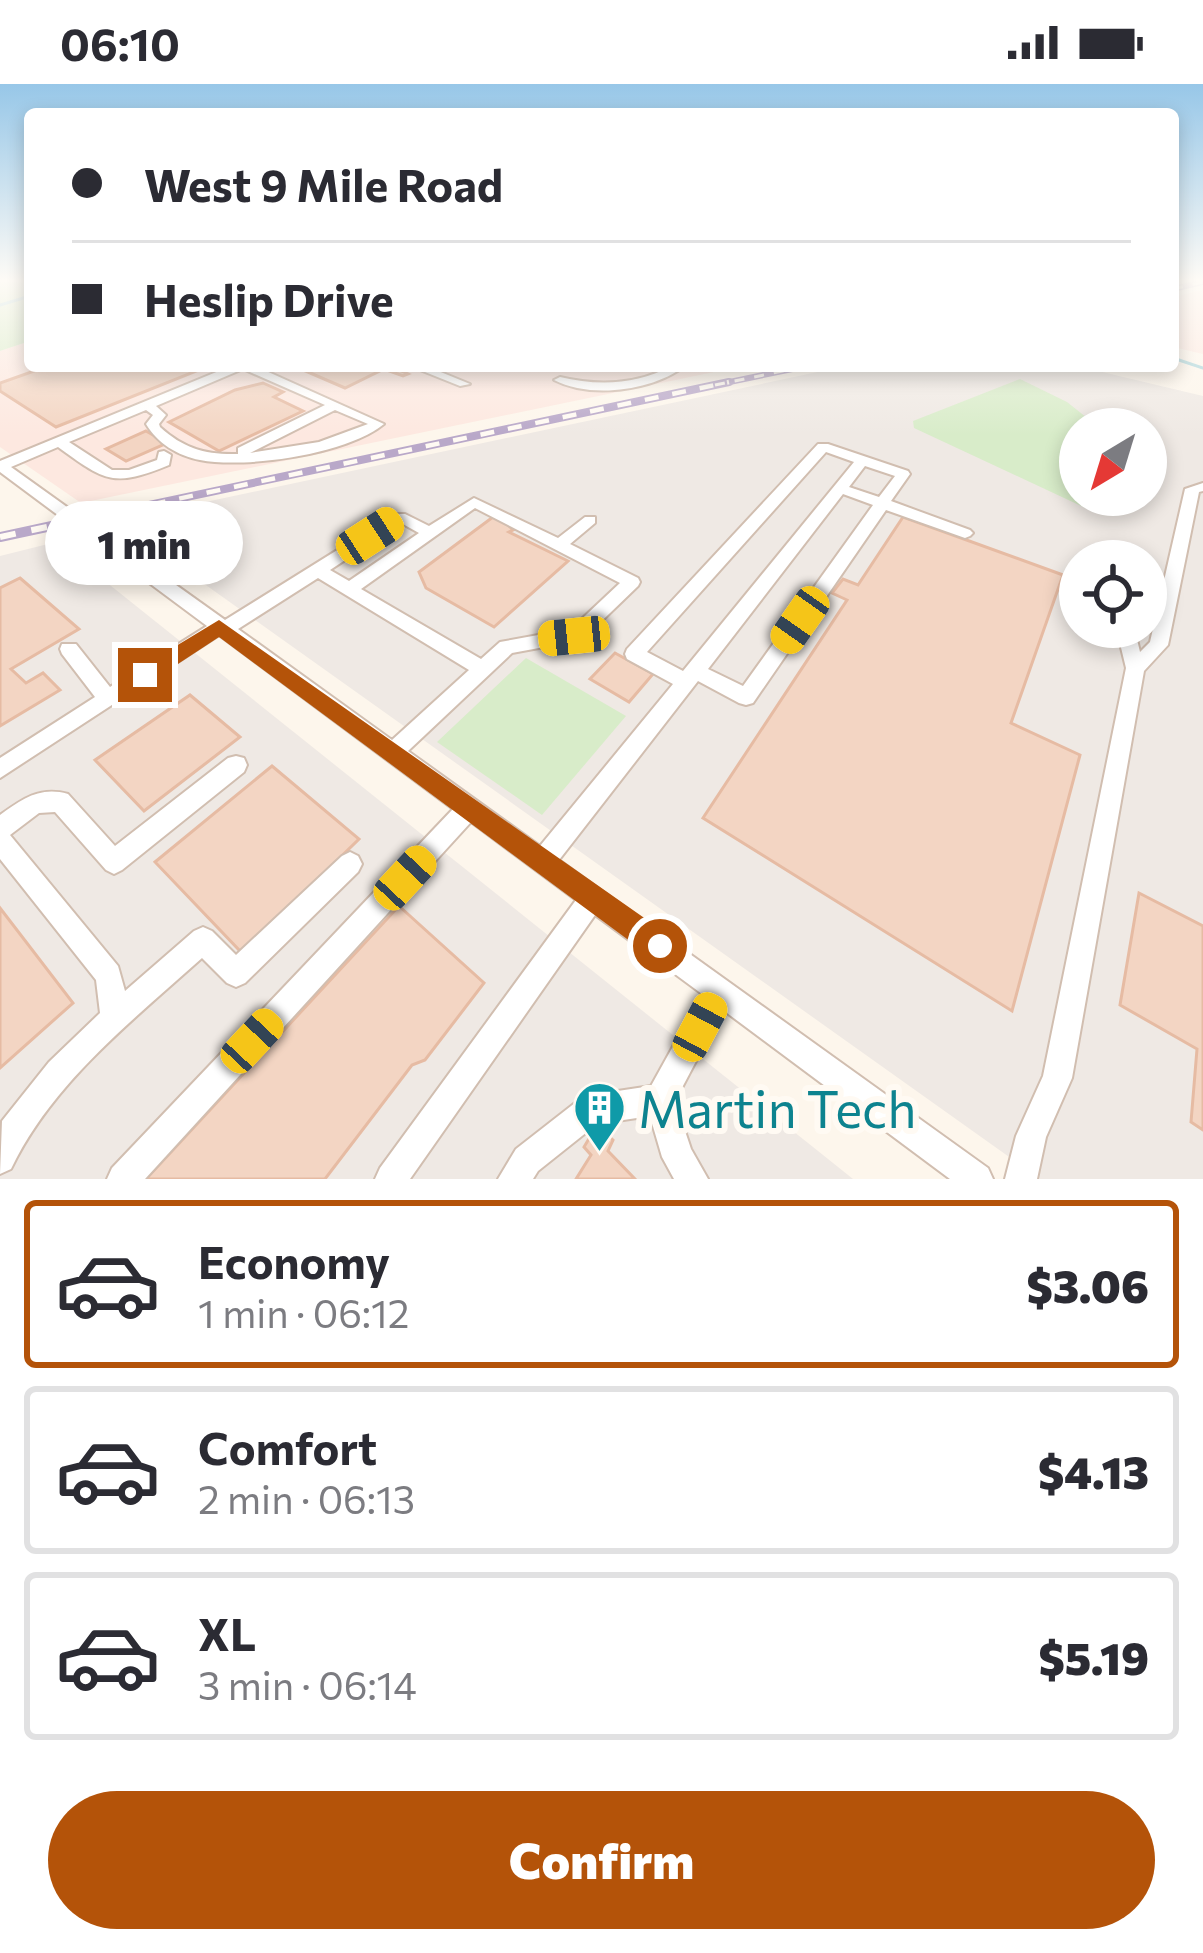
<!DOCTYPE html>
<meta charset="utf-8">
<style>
:root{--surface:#fff;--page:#f7f7f7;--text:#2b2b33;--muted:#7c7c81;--line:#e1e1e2;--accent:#b45309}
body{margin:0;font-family:Commissioner,sans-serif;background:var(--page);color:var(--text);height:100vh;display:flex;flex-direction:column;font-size:45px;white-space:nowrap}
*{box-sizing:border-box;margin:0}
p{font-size:39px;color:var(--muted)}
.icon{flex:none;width:66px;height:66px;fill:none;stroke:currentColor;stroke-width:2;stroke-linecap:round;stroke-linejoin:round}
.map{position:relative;height:1095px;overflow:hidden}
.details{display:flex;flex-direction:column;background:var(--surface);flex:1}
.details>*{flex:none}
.top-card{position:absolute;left:24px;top:24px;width:1155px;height:264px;border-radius:12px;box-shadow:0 6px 18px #0003;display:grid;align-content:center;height:264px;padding:0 48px;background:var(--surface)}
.needle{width:78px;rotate:218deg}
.tools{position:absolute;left:1059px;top:324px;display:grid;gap:24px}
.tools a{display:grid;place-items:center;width:108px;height:108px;border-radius:50%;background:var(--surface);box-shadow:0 6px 18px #0003;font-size:60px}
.end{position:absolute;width:54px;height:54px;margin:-27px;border:15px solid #b45309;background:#fff;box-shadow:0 0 0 6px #fff}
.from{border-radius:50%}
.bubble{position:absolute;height:84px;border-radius:42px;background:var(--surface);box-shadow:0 6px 18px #0003;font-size:39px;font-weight:800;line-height:84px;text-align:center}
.car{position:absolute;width:36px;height:72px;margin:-36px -18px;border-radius:15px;box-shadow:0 0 9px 3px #0007;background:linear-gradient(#f5c518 24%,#345 0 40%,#f5c518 0 76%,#345 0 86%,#f5c518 0)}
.top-card b{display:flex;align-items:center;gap:42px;height:114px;font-size:45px}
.top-card b+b{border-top:3px solid var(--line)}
.top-card i{width:30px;height:30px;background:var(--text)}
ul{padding:21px 0 0;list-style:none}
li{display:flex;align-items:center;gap:36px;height:168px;margin:0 24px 18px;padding:0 24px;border:6px solid var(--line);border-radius:12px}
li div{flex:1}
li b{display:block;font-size:45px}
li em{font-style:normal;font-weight:800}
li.active{border-color:var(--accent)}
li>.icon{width:108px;height:108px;stroke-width:1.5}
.primary-button{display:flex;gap:24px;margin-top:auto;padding:24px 48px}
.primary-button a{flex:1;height:138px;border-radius:72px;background:var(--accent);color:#fff;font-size:48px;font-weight:800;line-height:138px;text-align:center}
.status{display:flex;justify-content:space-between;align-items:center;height:84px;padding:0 60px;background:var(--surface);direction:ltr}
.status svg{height:33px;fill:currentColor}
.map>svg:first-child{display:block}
.commercial{fill:#fde8e0}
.industrial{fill:#efe9e4;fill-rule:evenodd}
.green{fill:#d8ecc9}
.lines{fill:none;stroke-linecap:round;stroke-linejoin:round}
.stream{stroke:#a5d3da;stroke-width:3}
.building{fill:#f3d5c3;stroke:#e6bba3;stroke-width:3}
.minor-casing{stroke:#d1beb0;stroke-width:4}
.minor{fill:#fff;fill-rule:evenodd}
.rail-far2-casing{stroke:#b9a8c9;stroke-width:6}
.rail-far1-casing{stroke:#b9a8c9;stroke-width:8}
.rail-casing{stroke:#b9a8c9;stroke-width:10}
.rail-far2{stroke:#fffaf3;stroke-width:3;stroke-dasharray:10;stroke-linecap:butt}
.rail-far1{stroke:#fffaf3;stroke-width:4.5;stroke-dasharray:14;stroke-linecap:butt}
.rail{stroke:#fffaf3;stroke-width:6;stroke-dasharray:16;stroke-linecap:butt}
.route{fill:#b45309}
.labels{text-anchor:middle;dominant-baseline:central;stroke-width:12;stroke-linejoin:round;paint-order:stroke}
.near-culture-label{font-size:51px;fill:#0d838f;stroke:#fffaf3;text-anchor:start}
</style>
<div class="status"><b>06:10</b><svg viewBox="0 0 49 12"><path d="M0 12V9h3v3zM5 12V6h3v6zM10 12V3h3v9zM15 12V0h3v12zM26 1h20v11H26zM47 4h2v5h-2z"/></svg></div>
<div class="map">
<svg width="1203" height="1095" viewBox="0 0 1203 1095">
<rect width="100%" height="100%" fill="#fdf6ec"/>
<g class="commercial">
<path d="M1203,206V270L1173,263V213Z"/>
<path d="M30,257V282H743L81,419L0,363V267Z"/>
</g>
<g class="industrial">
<path d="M846,282H1077L1203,312V1095H1040L116,437ZM1080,345H1146V411H1080ZM1080,477H1146V543H1080Z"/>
<path d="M56,458L853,1095H0V472Z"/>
</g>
<g class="green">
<path d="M0,198H30V257L0,267Z"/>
<path d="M1020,295L1067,318L1101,345H1080V411H1114L1094,428L914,344L913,337Z"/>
<path d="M526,574L626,632L542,731L437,658Z"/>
</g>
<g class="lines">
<g class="stream">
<path d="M0,221L30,212"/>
<path d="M1173,274L1203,284"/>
</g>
</g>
<g class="building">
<path d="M48,282H181L194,288L56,343L0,307V299Z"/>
<path d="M294,282H390L408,290L403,292L384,285L345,304Z"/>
<path d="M263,299L283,308L274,313L303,327L219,367L169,338L235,306Z"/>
<path d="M146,347L167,359L126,377L106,365Z"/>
<path d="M493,433L506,439L513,446L509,448L568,477L494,543L426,504L419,488Z"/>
<path d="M903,433L1063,491L1011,639L1080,671L1012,927L703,734L847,516L832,509L843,495L858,501Z"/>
<path d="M20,494L79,545L11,585L26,599L43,589L60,606L0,642V504Z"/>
<path d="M615,569L653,590L629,618L590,595Z"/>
<path d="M190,611L240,653L144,727L95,676Z"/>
<path d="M272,682L359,755L242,869L155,778Z"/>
<path d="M1139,809L1203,842V1046L1191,1038L1197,965L1120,921Z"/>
<path d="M399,822L484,899L425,976L412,981L325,1095H146Z"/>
<path d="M0,824L73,919L0,984Z"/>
<path d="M597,1041L613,1056L608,1067L635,1095H576L591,1071L584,1063Z"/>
</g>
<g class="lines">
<defs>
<g id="minor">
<path d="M231,282H255L384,340C348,370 246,385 200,376C178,372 157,359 146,340L153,331L146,326L69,358L112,386H129L157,376L159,368L164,367L171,371L169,381C113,404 105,397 58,363L11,383L225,536L395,430H405L429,442L474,414L558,454L585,433H595V439L570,460L638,494L640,498L638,502L582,556L512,569L408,667L540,762L673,600L627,575L625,570L627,565L818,360H828L908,387L910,390L891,417L970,446L973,449L970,452L965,454L886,426L753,619L746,621L739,619L698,597L559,776L988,1084L993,1095H950L723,926L675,1017L691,1065L708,1095H674L662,1073L650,1032L597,1040L538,1087L533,1095H498L516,1065L580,1015L591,1011L651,1002L702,910L595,831L410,1095H375L380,1084L576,816L471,738L145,1095H107L112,1084L453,725L219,551L0,694V674L95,613L62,570L60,565L62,560H76L110,603L207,542L0,388V377ZM243,285L325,321L238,364V370C207,371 184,365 160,343L159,340L166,331L156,322ZM335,326L368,340L319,358L250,369ZM826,368L854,378L683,587L647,568ZM865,382L895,392L879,413L849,403ZM843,410L873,421L743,602L708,585ZM475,424L620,499L571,545L500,558L481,575L361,505ZM401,439L419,449L349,497L330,486ZM318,494L469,586L392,656L238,545Z"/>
<path d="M410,282H426L470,300L460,302Z"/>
<path d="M671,282H685C652,307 591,315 554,296L560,293C597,302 637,301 671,282Z"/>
<path d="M1203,399V407L1199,408L1168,561L1144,587L1072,994L1046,1053L1037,1095H1005L1016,1052L1043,992L1126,584L1116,543H1134L1140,568L1150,558L1185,405Z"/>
<path d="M236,672L244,674L247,681L244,688L122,786L114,790L106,786L55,728L39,729L10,751L118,882L125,907L194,847L203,843L212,847L236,871L342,772L350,768L358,772L362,780L358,788L245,899L236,903L227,899L202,874C132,937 52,999 11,1085L0,1090L2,1037L49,978L100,929L96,896L0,775V731C22,715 40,702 68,710L115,762L228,674Z"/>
</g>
</defs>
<use href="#minor" class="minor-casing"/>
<use href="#minor" class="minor"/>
<defs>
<g id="rail-far2">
<path d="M1173,205L1203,198"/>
<path d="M715,301L807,282"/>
</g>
<path id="rail-far1" d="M97,432L729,298"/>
<path id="rail" d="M0,453L112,429"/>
</defs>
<use href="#rail-far2" class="rail-far2-casing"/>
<use href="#rail-far1" class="rail-far1-casing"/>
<use href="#rail" class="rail-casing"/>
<use href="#rail-far2" class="rail-far2"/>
<use href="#rail-far1" class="rail-far1"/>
<use href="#rail" class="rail"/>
</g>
<linearGradient id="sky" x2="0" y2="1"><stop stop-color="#97c7e8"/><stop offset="0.56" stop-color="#fefbf6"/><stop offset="1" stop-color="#fefbf6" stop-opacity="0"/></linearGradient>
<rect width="1203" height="351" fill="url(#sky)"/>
<path class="route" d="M219,536L670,852L674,862L670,872L660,876L650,872L219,553L152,597H138V585Z"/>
<defs>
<symbol id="building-pin" viewBox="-11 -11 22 30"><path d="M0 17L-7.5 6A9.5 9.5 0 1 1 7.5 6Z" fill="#0f9aa8" stroke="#fffaf3"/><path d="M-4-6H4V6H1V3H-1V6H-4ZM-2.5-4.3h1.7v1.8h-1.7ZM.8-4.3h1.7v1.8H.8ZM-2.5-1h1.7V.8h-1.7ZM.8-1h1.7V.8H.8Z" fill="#fff"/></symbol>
</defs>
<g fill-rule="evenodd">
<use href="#building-pin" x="570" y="994" width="59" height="81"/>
</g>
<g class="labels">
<g class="near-culture-label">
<text x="638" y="1023">Martin Tech</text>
</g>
</g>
</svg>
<div class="tools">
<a><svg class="needle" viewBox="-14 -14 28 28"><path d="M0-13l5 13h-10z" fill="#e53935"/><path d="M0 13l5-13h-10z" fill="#7c7c81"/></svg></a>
<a><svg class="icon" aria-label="locate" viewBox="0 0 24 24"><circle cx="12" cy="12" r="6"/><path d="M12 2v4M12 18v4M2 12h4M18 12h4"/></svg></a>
</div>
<i class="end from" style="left:660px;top:862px"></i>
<i class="end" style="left:145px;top:591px"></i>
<div class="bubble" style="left:45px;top:417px;width:198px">1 min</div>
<i class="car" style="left:370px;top:452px;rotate:57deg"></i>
<i class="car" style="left:800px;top:536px;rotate:215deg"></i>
<i class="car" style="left:574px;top:552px;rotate:264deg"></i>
<i class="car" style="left:405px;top:794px;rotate:43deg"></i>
<i class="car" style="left:700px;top:943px;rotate:28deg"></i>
<i class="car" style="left:252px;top:957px;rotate:43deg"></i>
<div class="top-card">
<b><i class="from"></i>West 9 Mile Road</b>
<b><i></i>Heslip Drive</b>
</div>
</div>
<section class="details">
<ul>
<li class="active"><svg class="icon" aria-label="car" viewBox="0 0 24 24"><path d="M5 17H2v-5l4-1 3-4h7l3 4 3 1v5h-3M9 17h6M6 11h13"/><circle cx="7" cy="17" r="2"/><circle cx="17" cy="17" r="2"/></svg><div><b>Economy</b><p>1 min · 06:12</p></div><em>$3.06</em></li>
<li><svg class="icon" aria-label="car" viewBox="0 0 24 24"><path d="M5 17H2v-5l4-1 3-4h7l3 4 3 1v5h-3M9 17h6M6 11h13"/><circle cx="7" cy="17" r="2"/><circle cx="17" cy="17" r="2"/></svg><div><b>Comfort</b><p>2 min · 06:13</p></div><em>$4.13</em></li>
<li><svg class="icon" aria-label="car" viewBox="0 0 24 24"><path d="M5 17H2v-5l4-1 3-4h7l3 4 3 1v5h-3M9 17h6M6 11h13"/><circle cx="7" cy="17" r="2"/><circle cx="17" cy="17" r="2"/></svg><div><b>XL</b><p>3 min · 06:14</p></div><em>$5.19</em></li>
</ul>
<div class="primary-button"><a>Confirm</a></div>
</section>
